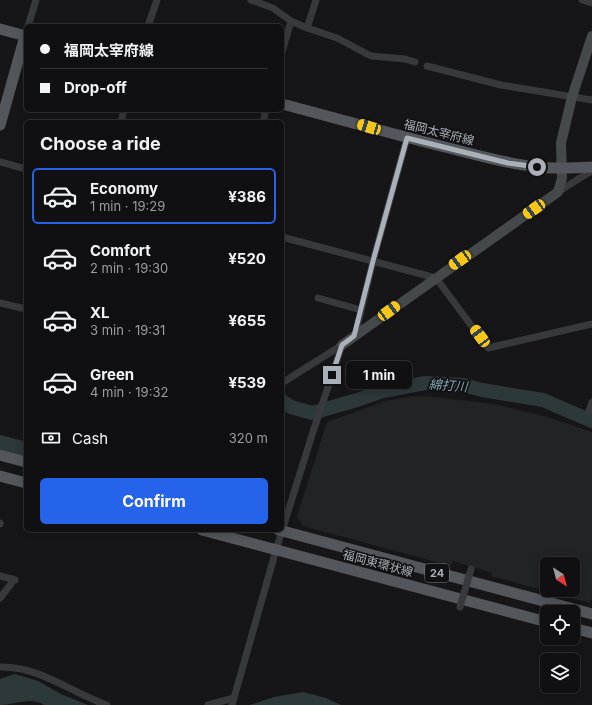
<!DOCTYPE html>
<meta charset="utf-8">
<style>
:root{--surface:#101012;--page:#1e1e20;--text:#f1f3f6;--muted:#9c9d9f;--line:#303032;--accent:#2563eb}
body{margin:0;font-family:Inter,"Noto Sans JP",sans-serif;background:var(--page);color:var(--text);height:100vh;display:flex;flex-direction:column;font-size:15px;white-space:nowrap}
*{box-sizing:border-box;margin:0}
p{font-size:13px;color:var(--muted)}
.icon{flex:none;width:22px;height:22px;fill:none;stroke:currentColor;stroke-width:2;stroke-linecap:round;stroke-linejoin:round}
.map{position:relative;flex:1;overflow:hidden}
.drawer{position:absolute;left:24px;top:120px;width:260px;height:412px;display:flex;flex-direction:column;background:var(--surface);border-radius:6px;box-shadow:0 2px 10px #0003,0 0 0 1px var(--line)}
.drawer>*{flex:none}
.hud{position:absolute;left:24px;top:24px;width:260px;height:88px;border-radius:6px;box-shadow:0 2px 10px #0003,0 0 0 1px var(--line);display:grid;align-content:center;height:88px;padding:0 16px;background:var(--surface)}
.needle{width:26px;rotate:144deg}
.controls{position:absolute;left:540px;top:557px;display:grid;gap:8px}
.controls a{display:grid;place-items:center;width:40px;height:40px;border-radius:6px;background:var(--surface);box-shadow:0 2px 10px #0003,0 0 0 1px var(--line);font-size:20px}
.end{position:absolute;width:18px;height:18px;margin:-9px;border:5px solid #a9b0b7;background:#111;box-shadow:0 0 0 2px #111}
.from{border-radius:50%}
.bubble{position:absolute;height:28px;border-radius:6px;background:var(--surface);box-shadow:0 2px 10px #0003,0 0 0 1px var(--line);font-size:13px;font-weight:700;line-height:28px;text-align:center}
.car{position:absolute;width:12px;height:24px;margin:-12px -6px;border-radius:5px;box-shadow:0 0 3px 1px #0007;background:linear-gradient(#f5c518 24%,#345 0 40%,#f5c518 0 76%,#345 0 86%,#f5c518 0)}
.hud b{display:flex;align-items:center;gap:14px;height:38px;font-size:15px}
.hud b+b{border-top:1px solid var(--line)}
.hud i{width:10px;height:10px;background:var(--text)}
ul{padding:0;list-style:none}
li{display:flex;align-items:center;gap:12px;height:56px;margin:0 8px 6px;padding:0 8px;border:2px solid transparent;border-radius:6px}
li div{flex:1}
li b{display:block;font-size:15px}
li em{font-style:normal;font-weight:700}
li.current{border-color:var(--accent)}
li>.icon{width:36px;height:36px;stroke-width:1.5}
h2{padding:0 16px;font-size:18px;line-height:48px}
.pay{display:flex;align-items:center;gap:10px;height:44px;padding:0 16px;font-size:15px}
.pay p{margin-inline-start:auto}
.cta{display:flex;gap:8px;margin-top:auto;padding:8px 16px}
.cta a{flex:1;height:46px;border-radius:6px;background:var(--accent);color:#fff;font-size:16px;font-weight:700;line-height:46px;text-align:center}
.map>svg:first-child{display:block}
.built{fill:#222325;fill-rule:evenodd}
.water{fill:#2d383b}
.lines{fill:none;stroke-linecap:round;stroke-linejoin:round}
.river{stroke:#2d383b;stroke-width:14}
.street{stroke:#37393d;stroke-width:7}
.secondary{stroke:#45494c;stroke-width:10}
.primary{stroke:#53575b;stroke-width:11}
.street-bridge{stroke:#37393d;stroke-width:7}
.route{stroke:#a9b0b7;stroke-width:5}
.labels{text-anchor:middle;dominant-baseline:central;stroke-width:3.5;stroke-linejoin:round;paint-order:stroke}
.shield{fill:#111113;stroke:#7b8086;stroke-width:1}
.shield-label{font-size:11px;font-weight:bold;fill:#a9b0b7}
.street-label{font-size:12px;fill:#a9b0b7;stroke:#111113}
.water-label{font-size:13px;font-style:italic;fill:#82a5b0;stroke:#111113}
</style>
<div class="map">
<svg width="592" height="705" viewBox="0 0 592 705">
<rect width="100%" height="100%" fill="#161618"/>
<path class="built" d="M412,396L435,397L494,404L548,417L592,432V597L590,603L491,576L492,573L453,561L450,566L303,526L297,516L327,422L385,401ZM547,564H573V590H547Z"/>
<g class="water">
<path d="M15,674L38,681L61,694L88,705H44C31,696 14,705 0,705V679Z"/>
<path d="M303,692L326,698L341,705H250L274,697Z"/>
</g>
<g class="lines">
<g class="river">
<path d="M282,401L291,407L312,413L357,400L383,391L425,383L464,385L482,390L543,400L592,421"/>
<path d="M0,442L26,449"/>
</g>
<g class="street">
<path d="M251,0L273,8L291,21L307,28L337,38L371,56L405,59L415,62"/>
<path d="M582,0L592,3"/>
<path d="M28,26L36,0"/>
<path d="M148,26L157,0"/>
<path d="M307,28L316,0"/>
<path d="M282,52L291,21"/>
<path d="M427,66L501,85L592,100"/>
<path d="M121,122L124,110"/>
<path d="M263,122L266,110"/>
<path d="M0,162L26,169"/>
<path d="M558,192L586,174L592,171"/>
<path d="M282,237L436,278L488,348L592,324"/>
<path d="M318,298L361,310"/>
<path d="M0,303L26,309"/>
<path d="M355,336L373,261L407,138"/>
<path d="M282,383L342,345"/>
<path d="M589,411L592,402"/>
<path d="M0,524V523"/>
<path d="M0,576L15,580"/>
<path d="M0,598L11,584L12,579"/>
<path d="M0,667C40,666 71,693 107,705"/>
<path d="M208,705L234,698"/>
<path d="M232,705L276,550L312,435L342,345"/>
</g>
<path class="secondary" d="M342,345L558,192L562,178L561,143L572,97L592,36"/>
<g class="primary">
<path d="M0,29L26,36"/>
<path d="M282,104C339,119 396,135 453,149C481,156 508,164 537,167C555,169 574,168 592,167"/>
<path d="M0,125L25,36"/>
<path d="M0,455L26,462"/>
<path d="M0,476L26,483"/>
<path d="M202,530L547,622"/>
<path d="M279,530L592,614"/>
<path d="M573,628L592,633"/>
</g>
<path class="street-bridge" d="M460,607L471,569"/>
</g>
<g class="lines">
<path class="route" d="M332,375L342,345L354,336L373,261L407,138L508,163L537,167"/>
</g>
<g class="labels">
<rect class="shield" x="425" y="564" width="24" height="18" rx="3"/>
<g class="shield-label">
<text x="437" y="573">24</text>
</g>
<g class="street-label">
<text transform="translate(439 132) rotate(14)">福岡太宰府線</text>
<text transform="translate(378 563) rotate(15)">福岡東環状線</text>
</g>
<g class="water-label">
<text transform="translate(448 385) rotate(4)">綿打川</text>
</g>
</g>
</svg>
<div class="controls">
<a><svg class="needle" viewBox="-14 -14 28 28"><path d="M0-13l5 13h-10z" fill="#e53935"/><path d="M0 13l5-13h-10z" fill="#9c9d9f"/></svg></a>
<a><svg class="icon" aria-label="locate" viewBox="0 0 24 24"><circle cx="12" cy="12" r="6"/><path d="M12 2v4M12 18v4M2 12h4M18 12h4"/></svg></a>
<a><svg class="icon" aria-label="layers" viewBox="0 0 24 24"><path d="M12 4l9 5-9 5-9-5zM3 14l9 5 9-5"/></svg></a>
</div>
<i class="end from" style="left:537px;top:167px"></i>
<i class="end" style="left:332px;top:375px"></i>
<div class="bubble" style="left:346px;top:361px;width:66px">1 min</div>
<i class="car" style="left:369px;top:127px;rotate:287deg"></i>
<i class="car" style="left:534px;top:209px;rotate:235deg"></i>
<i class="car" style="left:460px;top:260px;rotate:235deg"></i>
<i class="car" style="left:389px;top:311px;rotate:54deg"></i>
<i class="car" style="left:480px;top:336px;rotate:323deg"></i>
<div class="hud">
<b><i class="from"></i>福岡太宰府線</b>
<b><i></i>Drop-off</b>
</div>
<section class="drawer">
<h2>Choose a ride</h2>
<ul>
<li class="current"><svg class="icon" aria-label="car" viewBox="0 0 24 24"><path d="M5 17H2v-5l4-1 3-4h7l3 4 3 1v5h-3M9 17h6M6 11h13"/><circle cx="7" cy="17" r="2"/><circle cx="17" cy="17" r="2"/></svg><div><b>Economy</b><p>1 min · 19:29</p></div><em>¥386</em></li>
<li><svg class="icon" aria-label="car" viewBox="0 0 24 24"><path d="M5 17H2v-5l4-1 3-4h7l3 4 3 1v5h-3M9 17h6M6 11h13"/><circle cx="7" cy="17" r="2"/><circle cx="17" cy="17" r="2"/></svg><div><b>Comfort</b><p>2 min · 19:30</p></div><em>¥520</em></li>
<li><svg class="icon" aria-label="car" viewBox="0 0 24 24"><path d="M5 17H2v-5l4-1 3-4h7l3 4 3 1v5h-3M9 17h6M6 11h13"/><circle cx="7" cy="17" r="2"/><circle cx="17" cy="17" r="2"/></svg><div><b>XL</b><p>3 min · 19:31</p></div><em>¥655</em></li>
<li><svg class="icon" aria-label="car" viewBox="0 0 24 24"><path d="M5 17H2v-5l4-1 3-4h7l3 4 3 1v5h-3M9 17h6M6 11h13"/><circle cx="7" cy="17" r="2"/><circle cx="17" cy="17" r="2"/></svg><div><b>Green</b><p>4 min · 19:32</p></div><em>¥539</em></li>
</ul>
<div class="pay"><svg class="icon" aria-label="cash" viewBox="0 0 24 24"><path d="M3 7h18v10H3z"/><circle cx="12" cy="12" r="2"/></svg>Cash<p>320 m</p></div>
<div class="cta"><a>Confirm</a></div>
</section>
</div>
